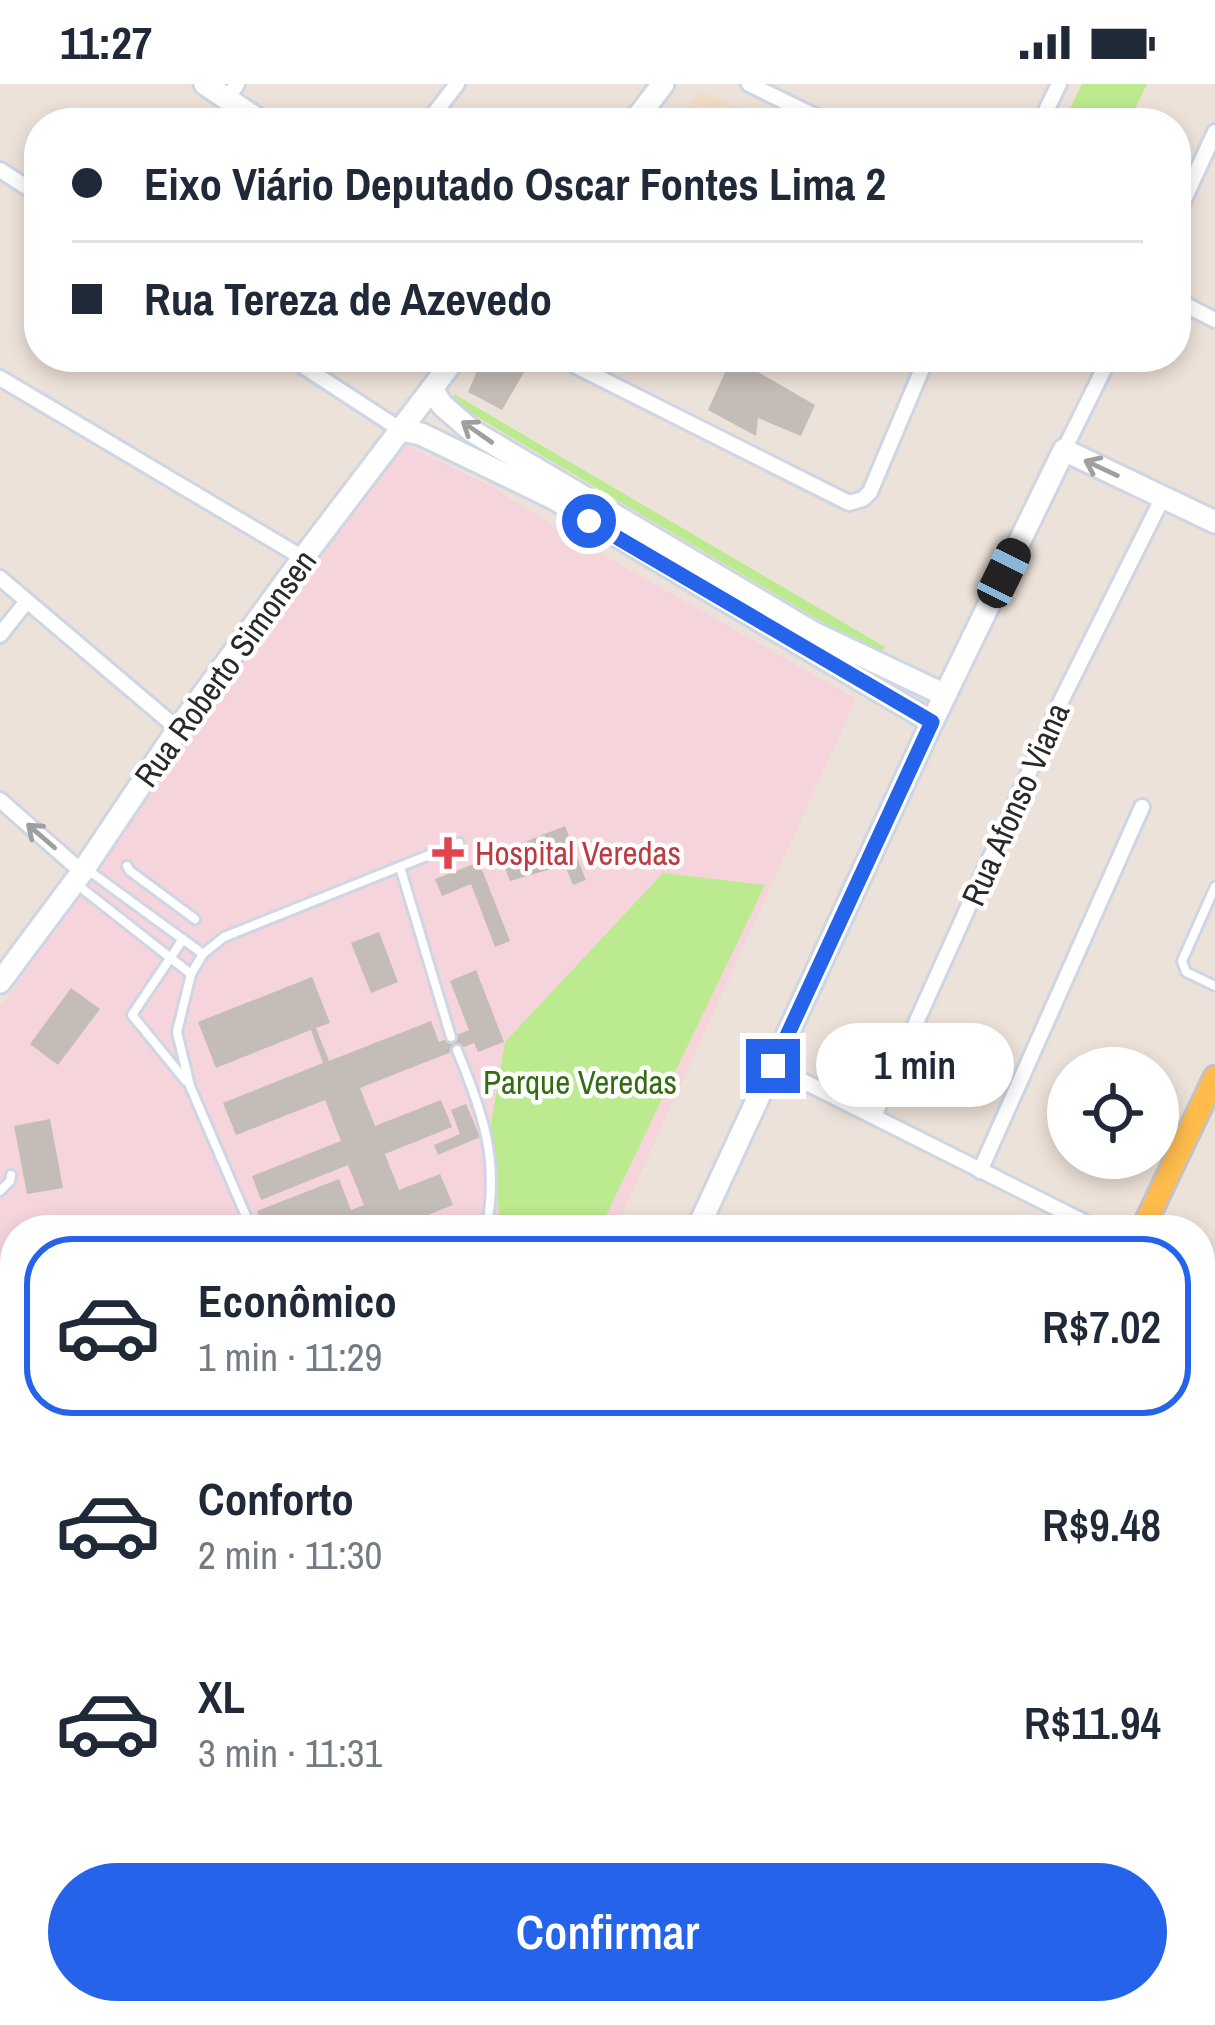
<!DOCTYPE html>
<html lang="pt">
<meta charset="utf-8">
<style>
:root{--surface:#fff;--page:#f6f6f7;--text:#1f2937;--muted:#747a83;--line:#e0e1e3;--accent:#2563eb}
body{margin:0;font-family:"Archivo Narrow",sans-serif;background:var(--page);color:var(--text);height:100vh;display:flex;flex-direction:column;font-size:45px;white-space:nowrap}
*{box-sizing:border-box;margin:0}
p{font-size:39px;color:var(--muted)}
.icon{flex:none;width:66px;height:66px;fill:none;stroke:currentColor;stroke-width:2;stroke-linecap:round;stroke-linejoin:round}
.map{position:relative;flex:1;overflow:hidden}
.sheet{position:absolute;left:0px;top:1131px;width:1215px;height:810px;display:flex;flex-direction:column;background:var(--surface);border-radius:48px 48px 0 0;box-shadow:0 6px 18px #0003}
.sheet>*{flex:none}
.top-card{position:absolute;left:24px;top:24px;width:1167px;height:264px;border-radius:48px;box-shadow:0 6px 18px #0003;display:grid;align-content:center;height:264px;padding:0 48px;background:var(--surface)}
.tools{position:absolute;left:1047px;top:963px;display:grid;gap:24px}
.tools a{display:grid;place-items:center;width:132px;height:132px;border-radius:50%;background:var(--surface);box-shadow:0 6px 18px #0003;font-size:60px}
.end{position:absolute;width:54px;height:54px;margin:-27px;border:15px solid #2563eb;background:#fff;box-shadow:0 0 0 6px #fff}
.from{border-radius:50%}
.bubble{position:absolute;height:84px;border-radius:42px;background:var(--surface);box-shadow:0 6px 18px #0003;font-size:39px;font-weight:600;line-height:84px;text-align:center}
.car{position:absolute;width:36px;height:72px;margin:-36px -18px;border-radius:15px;box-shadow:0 0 9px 3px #0007;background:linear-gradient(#222 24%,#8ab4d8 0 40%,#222 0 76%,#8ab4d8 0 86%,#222 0)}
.top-card b{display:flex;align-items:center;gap:42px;height:114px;font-size:45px}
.top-card b+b{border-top:3px solid var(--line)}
.top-card i{width:30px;height:30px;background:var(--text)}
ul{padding:21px 0 0;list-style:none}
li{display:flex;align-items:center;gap:36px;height:180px;margin:0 24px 18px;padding:0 24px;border:6px solid transparent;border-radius:48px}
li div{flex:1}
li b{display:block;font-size:45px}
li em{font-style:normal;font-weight:600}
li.selected{border-color:var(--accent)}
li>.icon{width:108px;height:108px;stroke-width:1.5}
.cta{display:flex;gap:24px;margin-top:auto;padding:24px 48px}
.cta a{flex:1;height:138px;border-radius:72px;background:var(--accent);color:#fff;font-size:48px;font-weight:600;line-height:138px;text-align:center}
.status{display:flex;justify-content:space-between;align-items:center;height:84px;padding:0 60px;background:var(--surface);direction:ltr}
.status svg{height:33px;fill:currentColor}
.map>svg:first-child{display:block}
.education{fill:#f1ddc6}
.medical{fill:#f5d5db}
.green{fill:#bbea8f}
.building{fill:#c4bcb6}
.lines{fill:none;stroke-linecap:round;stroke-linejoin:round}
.lane-casing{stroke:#ced5e4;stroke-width:14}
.street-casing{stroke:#ced5e4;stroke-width:20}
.secondary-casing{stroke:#ced5e4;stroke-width:27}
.primary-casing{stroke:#c3c3c3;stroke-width:27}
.highway-casing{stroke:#c3c3c3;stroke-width:33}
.lane{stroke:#fff;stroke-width:8}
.street{stroke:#fff;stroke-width:14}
.secondary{stroke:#fff;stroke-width:21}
.primary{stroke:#ffbc4c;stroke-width:21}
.highway{stroke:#ff8452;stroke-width:27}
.oneway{stroke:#9f9f9f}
.route{stroke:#2563eb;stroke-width:15}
.health-dot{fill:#e0444e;stroke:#fff;stroke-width:4.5}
.labels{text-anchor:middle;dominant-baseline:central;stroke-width:9;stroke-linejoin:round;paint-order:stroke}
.street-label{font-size:33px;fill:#292929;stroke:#fff}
.health-label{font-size:33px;fill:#be3a42;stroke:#fff;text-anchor:start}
.park-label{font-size:33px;fill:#326d12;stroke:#fff}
</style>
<div class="status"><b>11:27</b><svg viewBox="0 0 49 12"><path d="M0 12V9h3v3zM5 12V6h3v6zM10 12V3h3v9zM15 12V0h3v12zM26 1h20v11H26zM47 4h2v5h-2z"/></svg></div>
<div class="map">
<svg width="1215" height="1941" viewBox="0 0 1215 1941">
<rect width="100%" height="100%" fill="#ede2d9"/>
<path class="education" d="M700,7L753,30L748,39H677Z"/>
<path class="medical" d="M401,359L491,402L567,450L856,615L615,1146H15V1187L0,1175V923Z"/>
<g class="green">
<path d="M1082,0H1147L1128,39H1063Z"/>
<path d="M454,310L885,563L878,571L452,318Z"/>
<path d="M663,789L765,801L599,1146H479L499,1129L490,1045L505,958Z"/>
</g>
<g class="building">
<path d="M483,273H506L527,283L502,326L468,308Z"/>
<path d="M732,273L815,321L801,352L758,334L756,352L708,326Z"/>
<path d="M565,742L586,796L573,801L563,776L549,782L551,785L510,797L499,768Z"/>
<path d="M479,778L510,857L495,863L471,800L442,812L435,795Z"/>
<path d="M379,848L398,898L371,909L351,859Z"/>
<path d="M476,886L504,958L478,968L474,959L360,1004L375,1042L441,1016L452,1043L385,1070L399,1106L440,1090L453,1121L390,1146H324L321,1137L299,1146H265L257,1127L339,1095L351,1126L364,1121L348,1081L261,1116L252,1092L341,1057L325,1016L236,1051L223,1019L323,979L311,946L216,984L198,938L312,893L330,939L316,944L329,977L431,937L439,958L469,946L450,897Z"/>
<path d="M71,904L100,925L58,981L30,960Z"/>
<path d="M466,1020L480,1053L438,1071L434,1061L460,1050L451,1026Z"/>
<path d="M50,1035L63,1104L27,1110L14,1042Z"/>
<path d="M542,1926H630L622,1941H555L538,1933Z"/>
<path d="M697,1926H744L735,1939L716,1926L710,1935Z"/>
<path d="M786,1926H812L803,1941H789L781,1937Z"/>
<path d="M1154,1926H1192L1211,1941H1173Z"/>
</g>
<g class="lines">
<defs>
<g id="lane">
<path d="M127,782L130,787L195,835"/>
<path d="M400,783L451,953"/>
<path d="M88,786L203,870"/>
<path d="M79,802L191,890"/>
<path d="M1215,803L1182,877L1186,888L1215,902"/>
<path d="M183,855L132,931L186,997"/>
<path d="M457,966C483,1029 500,1077 486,1146"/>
<path d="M0,1107L10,1097L11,1091"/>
<path d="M252,1146L190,1002L177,948L191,890L203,870L224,853L459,759"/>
</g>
<g id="street">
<path d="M749,0L829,39"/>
<path d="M227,15L237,0"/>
<path d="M427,39L457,0"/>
<path d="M1040,39L1059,0"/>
<path d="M0,86L39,111"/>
<path d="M1176,133L1215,48"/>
<path d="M1176,216L1215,236"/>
<path d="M289,273L401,346"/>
<path d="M558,273L849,419L863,415L870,408L927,273"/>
<path d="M0,294L303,474"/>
<path d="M1064,366L1110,273"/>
<path d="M0,494L178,645"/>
<path d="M0,551L27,517"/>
<path d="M0,716L82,788"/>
<path d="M773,982L1100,1146"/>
<path d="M874,1032L1062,615L1163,413"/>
<path d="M980,1087L1142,723"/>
<path d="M1200,1194L1215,1201"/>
<path d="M0,1372L15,1349"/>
<path d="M1200,1571L1215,1578"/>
<path d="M0,1684L15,1691"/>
<path d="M0,1788L15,1756"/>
<path d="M1200,1900L1215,1912"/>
<path d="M481,1926L511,1941"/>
<path d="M80,1941L87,1926"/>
<path d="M306,1941L314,1926"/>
<path d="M654,1941L661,1926"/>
<path d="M769,1941L778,1926"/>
</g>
<g id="secondary">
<path d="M205,0L263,39"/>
<path d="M633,39L663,0"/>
<path d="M432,305L442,321L472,347L814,549L945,611"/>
<path d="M401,346L421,350L553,414L932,638"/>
<path d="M0,898L82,788L178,645L303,474L456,273"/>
<path d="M697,1146L932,638L1064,366L1215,438"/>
<path d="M1200,1381L1215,1388"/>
</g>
<path id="primary" d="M1142,1146L1215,993"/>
<g id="highway">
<path d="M0,1200L15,1213"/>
<path d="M0,1256L15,1267"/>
<path d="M854,1926L872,1941"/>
<path d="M932,1926L952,1941"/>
</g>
</defs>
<use href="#lane" class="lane-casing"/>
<use href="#street" class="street-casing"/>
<use href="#secondary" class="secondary-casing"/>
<use href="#primary" class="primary-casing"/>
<use href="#highway" class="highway-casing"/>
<use href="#lane" class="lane"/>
<use href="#street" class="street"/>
<use href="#secondary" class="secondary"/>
<use href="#primary" class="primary"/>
<use href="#highway" class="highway"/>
</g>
<defs><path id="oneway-shaft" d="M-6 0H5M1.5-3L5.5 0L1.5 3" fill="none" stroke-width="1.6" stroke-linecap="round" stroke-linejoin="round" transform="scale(3)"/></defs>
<g class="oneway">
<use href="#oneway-shaft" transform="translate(477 348) rotate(-145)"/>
<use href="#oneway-shaft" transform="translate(1101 384) rotate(-155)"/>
<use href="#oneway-shaft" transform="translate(41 752) rotate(-139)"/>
</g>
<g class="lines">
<path class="route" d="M589,437L932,638L773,982"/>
</g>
<path class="health-dot" d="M442 751h12v12h12v12h-12v12h-12v-12h-12v-12h12z"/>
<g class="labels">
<g class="street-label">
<text transform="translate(225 584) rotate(-54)">Rua Roberto Simonsen</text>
<text transform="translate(1015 720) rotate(-66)">Rua Afonso Viana</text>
</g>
<g class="health-label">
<text x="475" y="769">Hospital Veredas</text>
</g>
<g class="park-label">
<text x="580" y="998">Parque Veredas</text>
</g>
</g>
</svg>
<div class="tools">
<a><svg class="icon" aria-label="locate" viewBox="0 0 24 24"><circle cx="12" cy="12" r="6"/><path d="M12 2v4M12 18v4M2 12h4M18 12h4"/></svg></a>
</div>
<i class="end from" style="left:589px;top:437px"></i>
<i class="end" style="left:773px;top:982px"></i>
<div class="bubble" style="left:816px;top:939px;width:198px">1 min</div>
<i class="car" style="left:1004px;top:489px;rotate:26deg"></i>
<div class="top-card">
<b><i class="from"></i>Eixo Viário Deputado Oscar Fontes Lima 2</b>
<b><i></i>Rua Tereza de Azevedo</b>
</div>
<section class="sheet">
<ul>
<li class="selected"><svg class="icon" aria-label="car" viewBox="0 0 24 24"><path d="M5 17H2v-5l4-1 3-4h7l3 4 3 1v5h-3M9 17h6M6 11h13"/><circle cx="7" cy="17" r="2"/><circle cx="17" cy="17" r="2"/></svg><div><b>Econômico</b><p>1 min · 11:29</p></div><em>R$7.02</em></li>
<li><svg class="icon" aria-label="car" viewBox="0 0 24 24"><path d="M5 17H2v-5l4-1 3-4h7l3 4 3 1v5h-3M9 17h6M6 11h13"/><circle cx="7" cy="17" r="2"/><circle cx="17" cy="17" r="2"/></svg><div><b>Conforto</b><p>2 min · 11:30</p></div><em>R$9.48</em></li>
<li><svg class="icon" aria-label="car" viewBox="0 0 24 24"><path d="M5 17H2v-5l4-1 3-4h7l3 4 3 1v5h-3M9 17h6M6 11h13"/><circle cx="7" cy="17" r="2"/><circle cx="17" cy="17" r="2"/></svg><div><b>XL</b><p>3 min · 11:31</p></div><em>R$11.94</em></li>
</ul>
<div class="cta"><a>Confirmar</a></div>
</section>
</div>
